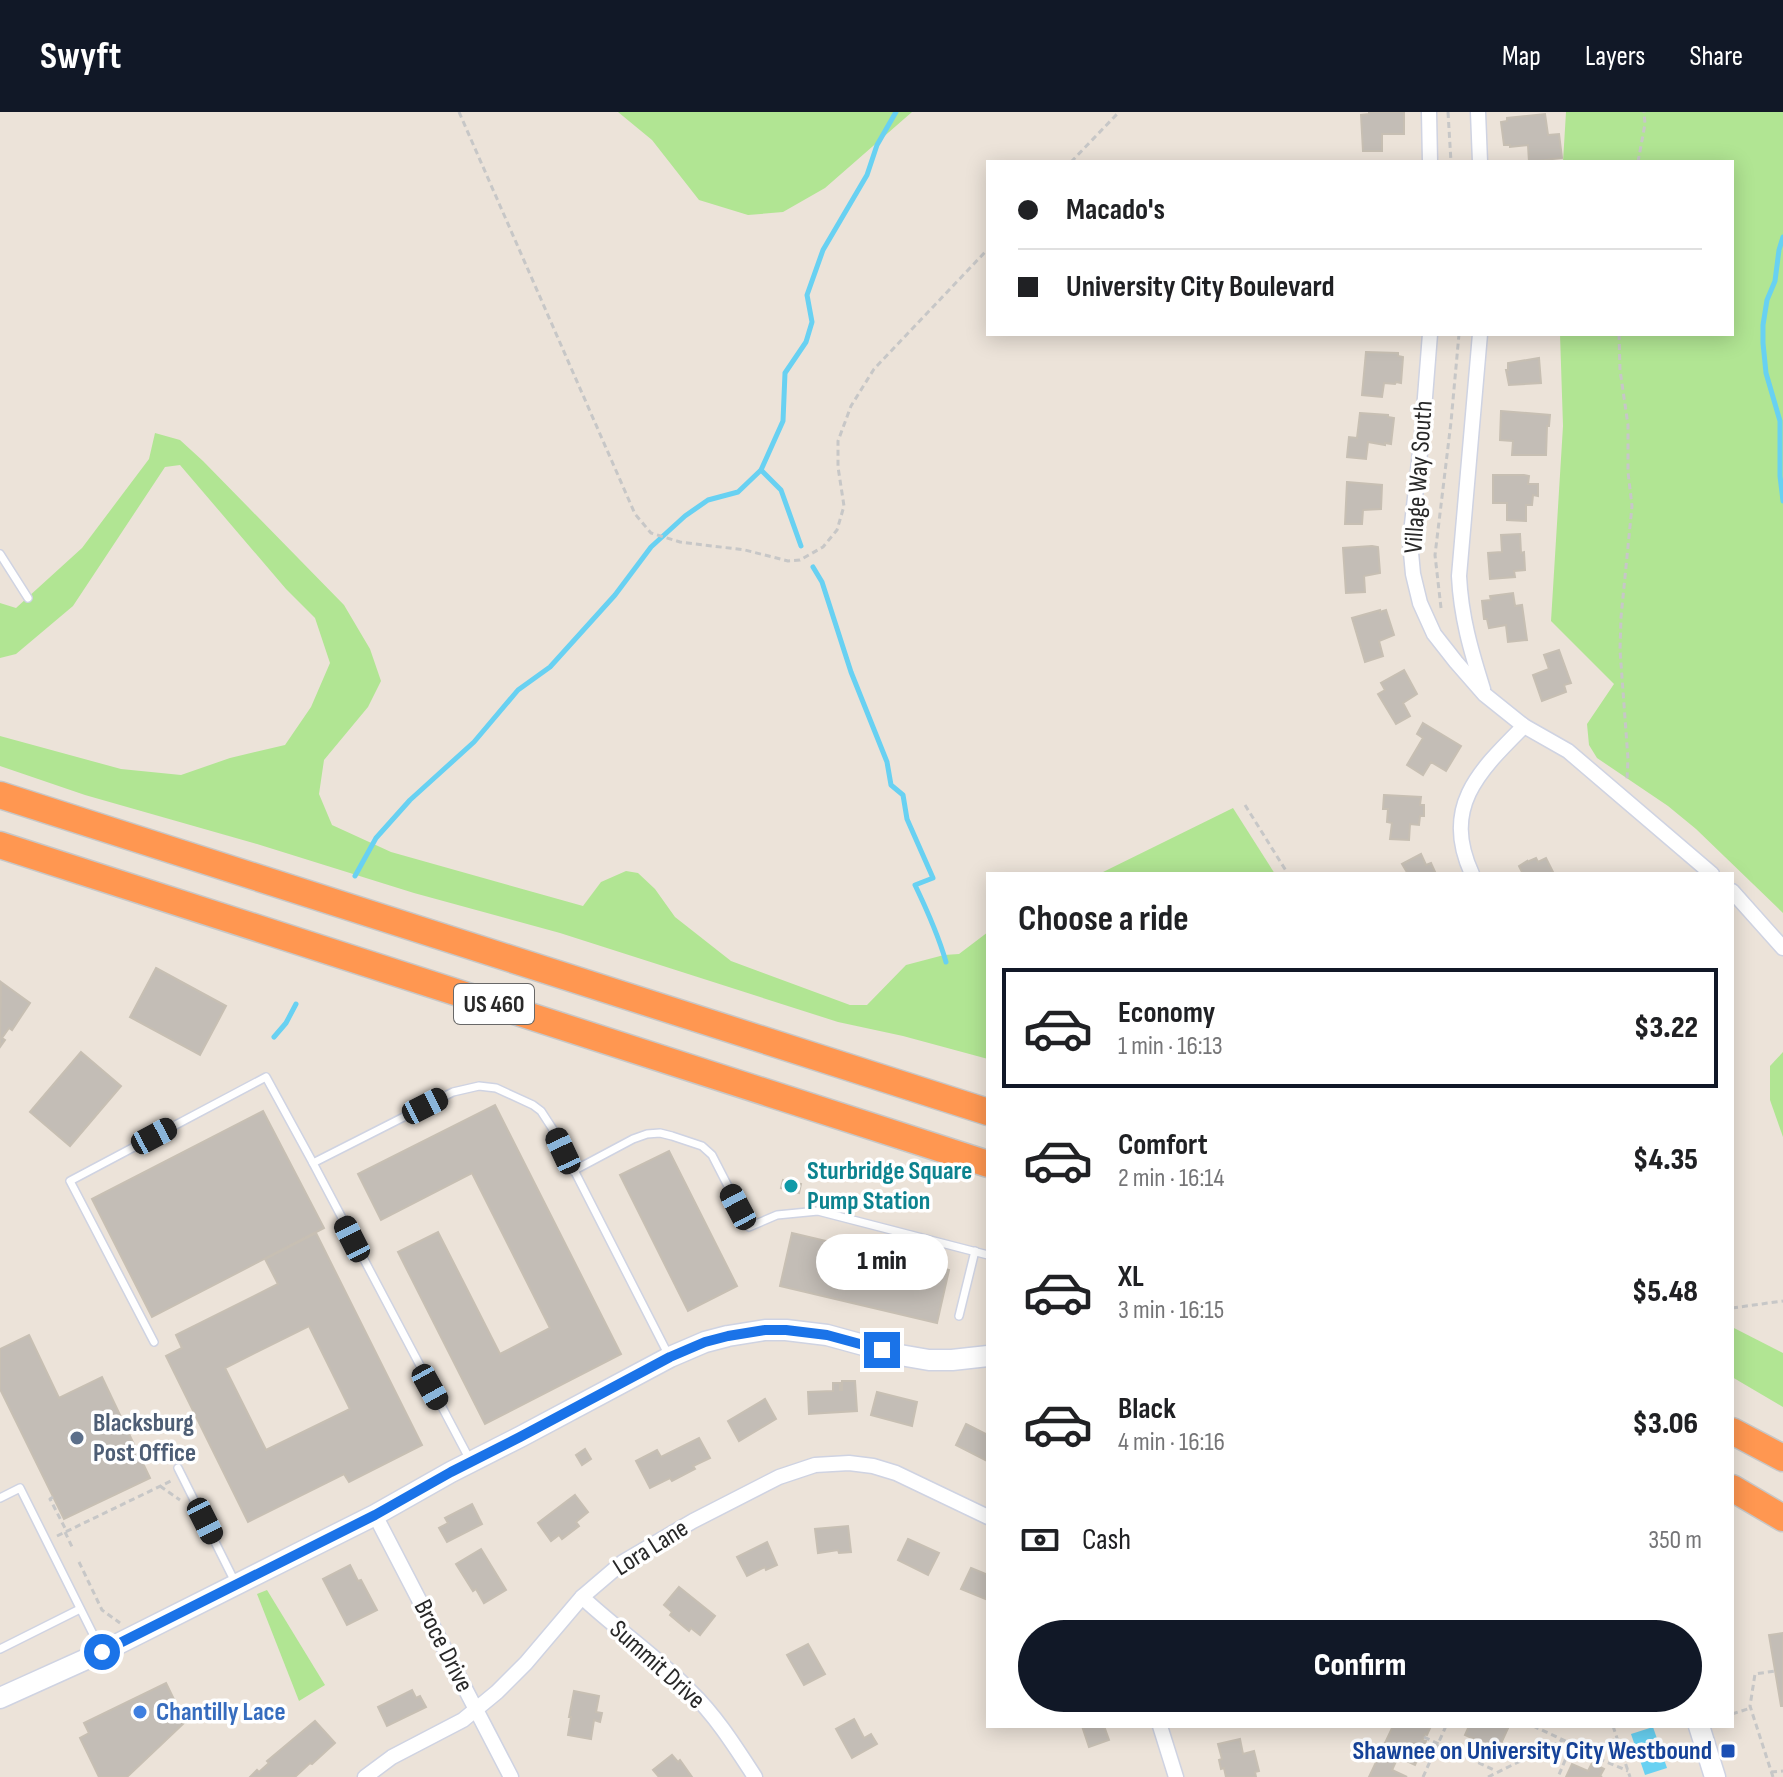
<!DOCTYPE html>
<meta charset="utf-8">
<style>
:root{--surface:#fff;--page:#f6f6f6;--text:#202124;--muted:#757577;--line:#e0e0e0;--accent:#111827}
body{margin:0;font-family:"Sofia Sans Condensed",sans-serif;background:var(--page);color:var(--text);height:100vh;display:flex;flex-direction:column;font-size:30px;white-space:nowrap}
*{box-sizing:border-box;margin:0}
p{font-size:26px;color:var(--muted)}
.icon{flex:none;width:44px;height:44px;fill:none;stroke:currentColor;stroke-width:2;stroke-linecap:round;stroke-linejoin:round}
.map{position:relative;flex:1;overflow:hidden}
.drawer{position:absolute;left:986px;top:760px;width:748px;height:856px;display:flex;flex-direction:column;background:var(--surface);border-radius:0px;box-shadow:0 4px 20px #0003}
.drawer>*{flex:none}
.guide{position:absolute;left:986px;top:48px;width:748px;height:176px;border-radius:0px;box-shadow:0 4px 20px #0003;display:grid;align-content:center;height:176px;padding:0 32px;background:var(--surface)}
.end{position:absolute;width:36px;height:36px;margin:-18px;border:10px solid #1a73e8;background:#fff;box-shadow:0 0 0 4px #fff}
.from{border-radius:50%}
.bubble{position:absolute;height:56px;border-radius:28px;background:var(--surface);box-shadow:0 4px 20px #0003;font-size:26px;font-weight:800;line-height:56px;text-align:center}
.car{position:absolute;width:24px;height:48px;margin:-24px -12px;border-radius:10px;box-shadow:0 0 6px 2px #0007;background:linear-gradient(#222 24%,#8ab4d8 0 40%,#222 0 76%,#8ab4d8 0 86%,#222 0)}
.guide b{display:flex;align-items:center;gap:28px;height:76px;font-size:30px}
.guide b+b{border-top:2px solid var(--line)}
.guide i{width:20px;height:20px;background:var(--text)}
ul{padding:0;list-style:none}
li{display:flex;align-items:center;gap:24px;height:120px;margin:0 16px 12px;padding:0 16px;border:4px solid transparent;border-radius:0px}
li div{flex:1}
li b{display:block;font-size:30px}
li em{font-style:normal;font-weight:800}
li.current{border-color:var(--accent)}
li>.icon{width:72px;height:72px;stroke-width:1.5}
h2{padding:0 32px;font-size:36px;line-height:96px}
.pay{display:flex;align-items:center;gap:20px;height:88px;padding:0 32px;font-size:30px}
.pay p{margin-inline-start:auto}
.cta{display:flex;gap:16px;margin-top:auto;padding:16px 32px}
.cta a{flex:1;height:92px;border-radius:48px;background:var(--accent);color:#fff;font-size:32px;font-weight:800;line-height:92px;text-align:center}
header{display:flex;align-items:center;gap:48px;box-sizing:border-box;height:112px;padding:0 40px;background:var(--accent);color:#fff}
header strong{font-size:38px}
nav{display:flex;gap:44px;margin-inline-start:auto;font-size:28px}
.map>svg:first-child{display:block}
.green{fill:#b1e593}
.water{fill:#68d1f2}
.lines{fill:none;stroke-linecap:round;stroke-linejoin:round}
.stream{stroke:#68d1f2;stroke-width:5}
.building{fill:#c3bdb6;stroke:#c7bfb3;stroke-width:2;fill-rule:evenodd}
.lane-casing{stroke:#cfd3e2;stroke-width:10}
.street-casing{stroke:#cfd3e2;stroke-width:17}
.secondary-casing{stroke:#cfd3e2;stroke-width:23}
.highway-casing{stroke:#c7c7c7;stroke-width:29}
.path{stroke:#c7c7c7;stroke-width:3;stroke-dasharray:6 4;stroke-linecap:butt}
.lane{stroke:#fff;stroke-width:7}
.street{stroke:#fff;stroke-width:14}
.secondary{stroke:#fff;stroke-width:20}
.highway{stroke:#ff9751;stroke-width:26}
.route{stroke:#1a73e8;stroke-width:10}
.culture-dot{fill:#0f9aa8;stroke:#fff;stroke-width:3}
.service-dot{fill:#5c6f8a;stroke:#fff;stroke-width:3}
.shop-dot{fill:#3f7fe0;stroke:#fff;stroke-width:3}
.transit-dot{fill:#1a4fb4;stroke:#fff;stroke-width:3}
.labels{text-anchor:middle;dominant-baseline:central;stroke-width:7;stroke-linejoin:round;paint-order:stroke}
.shield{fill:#fff;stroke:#686868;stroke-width:2}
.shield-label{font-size:24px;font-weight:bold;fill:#282828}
.street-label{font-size:26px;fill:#282828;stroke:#fff}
.culture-label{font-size:26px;font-weight:bold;fill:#0d838f;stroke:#fff;text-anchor:start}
.service-label{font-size:26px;font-weight:bold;fill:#4e5e75;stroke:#fff;text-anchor:start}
.shop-label{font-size:26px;font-weight:bold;fill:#366cbe;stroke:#fff;text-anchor:start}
.transit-label{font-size:26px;font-weight:bold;fill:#164399;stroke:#fff;text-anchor:end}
</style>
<header>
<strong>Swyft</strong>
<nav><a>Map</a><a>Layers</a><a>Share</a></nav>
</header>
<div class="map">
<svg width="1783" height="1665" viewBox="0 0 1783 1665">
<rect width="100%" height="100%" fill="#ece3d9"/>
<g class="green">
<path d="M618,0H912L825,76L783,100L748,103L699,88L652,28Z"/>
<path d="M1566,0H1783V801L1696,717L1668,694L1597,646L1589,633L1587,612L1614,572L1551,509L1563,314L1560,222H1732V50H1563Z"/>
<path d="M155,321L180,328L203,349L344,493L370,537L381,569L368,595L324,648L319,682L332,713L391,740L583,794L601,770L626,759L638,761L655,777L675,805L731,849L850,893H867L906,853L944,843L959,842L988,820V947L903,924L838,910L560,821L414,781L257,732L85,683L0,654V624L121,657L181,663L230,646L285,633L311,595L330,551L315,506L286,477L180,353L165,355L73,494L16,542L0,546V491L16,496L82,436L149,347Z"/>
<path d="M1233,696L1275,762H1099Z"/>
<path d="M1783,940V1025L1770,988V954Z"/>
<path d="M1732,1215L1783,1241V1295L1732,1265Z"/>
<path d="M267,1478L325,1573L299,1589L257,1482Z"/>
</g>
<path class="water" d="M1653,1615L1667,1656L1645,1663L1631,1622Z"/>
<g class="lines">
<g class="stream">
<path d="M1783,125L1779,138L1775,169L1767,188L1763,213V231L1766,261L1780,309V364L1783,389"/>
<path d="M761,358L781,378L801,434"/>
<path d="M813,455L822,470L851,560L887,650L891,673L903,683L907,707L933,766L915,773C927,798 938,822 946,850"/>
<path d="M355,764L376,726L410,688L474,630L518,578L550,555L615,483L651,435L685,404L708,388L738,380L761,358L783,309L785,261L806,230L812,210L807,183L823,138L867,63L877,33L896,0"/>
<path d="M274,925L286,911L296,892"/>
</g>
</g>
<g class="building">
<path d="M1369,0H1404V22H1382V39H1363L1361,3L1369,2Z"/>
<path d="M1545,2L1548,23L1559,22L1562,46L1529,50L1528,33L1510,35V33H1504L1501,10L1507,9V6Z"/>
<path d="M1366,240L1398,241V244L1403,245L1401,271L1396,270L1395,272L1384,271L1382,285L1362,283Z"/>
<path d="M1539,246L1541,271L1509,273L1506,258H1508V251Z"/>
<path d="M1501,299L1550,303L1549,314H1547L1546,343H1512L1513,329L1500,328Z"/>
<path d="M1360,301L1388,303V305L1394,306L1391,332L1385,331V333L1368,330L1366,347L1347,345L1349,325L1357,326Z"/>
<path d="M1493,363H1524L1529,364L1528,372H1538V384L1533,383L1532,393H1526V409L1507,408V391H1493Z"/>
<path d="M1347,370L1382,373L1381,397L1363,398L1362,412H1345Z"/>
<path d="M1520,422L1521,441L1524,440L1525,458L1514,459L1515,465L1490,467L1488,441L1502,440L1501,423Z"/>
<path d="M1372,434L1378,435L1380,461L1364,464L1365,480L1346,481L1343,436Z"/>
<path d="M1513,481L1515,494L1522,493L1527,528L1508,530L1506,513L1489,516L1487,507H1484L1482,489L1491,488L1490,484Z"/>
<path d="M1380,498V500L1386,498L1394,523L1379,529L1383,544L1365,550L1352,506Z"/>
<path d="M1559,538L1571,571L1564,573L1566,580L1542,589L1533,563L1549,557L1544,543Z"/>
<path d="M1404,558L1417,582L1403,591L1410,604L1396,612L1378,582L1385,578L1381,571Z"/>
<path d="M1423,611L1461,634L1446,659L1431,650L1423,663L1407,653L1423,626L1417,622Z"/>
<path d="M1384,683L1421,685L1420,693H1424V704H1420L1419,713L1410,712L1409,728L1390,727L1392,711L1387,710L1388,697H1383Z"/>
<path d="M1421,742L1426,753L1431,751L1436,762H1408L1402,752Z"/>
<path d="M1536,746L1538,750L1546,746L1554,762H1523L1519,754L1527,749V750Z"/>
<path d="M156,856L226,894L200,943L130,905Z"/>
<path d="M1,870L30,891L12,918L9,916L2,926L5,928L0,935Z"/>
<path d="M81,940L121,974L70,1034L30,1000Z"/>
<path d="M495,993L621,1242L485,1312L398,1140L438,1120L500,1242L550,1216L472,1061L381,1108L358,1062Z"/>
<path d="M263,999L324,1116L152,1205L92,1087Z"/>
<path d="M669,1039L737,1174L688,1199L620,1063Z"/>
<path d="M783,1068L801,1072L799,1081L781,1076Z"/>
<path d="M316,1121L422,1333L349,1370L344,1362L248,1410L166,1244L182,1236L176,1223L278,1172L265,1147ZM309,1214L350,1297L266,1338L225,1256Z"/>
<path d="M792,1121L949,1158L937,1211L780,1174Z"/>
<path d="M29,1223L59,1286L102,1265L150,1366L64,1407L0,1277V1237Z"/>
<path d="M842,1269H855L857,1299L809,1302L808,1280L833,1279V1271H840V1278H842Z"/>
<path d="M877,1280L917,1290L912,1314L871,1303Z"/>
<path d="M765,1287L776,1307L739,1329L728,1309Z"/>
<path d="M966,1312L988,1323L987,1349L956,1333Z"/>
<path d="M699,1326L710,1346L693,1354L695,1357L672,1369L670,1366L650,1376L636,1349L657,1338L661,1345Z"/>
<path d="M585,1337L591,1347L582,1353L576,1343Z"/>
<path d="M575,1383L588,1400L576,1410L579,1414L562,1427L559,1423L551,1429L538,1411Z"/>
<path d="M472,1392L482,1412L447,1430L439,1416L448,1411L445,1406Z"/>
<path d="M848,1414L851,1440L839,1441L838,1438L818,1441L815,1417Z"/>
<path d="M908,1427L939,1441L928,1463L898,1448Z"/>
<path d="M767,1430L777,1453L766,1458L765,1455L747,1464L737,1445Z"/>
<path d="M481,1437L506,1478L484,1491L476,1477L473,1479L456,1452Z"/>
<path d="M350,1453L358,1469L361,1468L377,1498L347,1513L323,1467Z"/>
<path d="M971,1456L988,1463V1488L961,1477Z"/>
<path d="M679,1475L715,1504L700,1523L691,1516L689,1519L670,1503L672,1500L664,1493Z"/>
<path d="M1783,1521V1594H1781L1769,1523Z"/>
<path d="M808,1532L825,1562L804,1573L787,1543Z"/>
<path d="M166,1571L185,1610L127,1665H99L80,1626L89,1621L84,1611Z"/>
<path d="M412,1578L416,1586L420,1584L426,1595L387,1614L378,1595Z"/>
<path d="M574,1579L599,1584L596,1600L602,1601L600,1610L594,1608L591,1627L568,1623L571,1605H569Z"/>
<path d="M854,1607L864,1626L871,1622L877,1632L852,1646L836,1617Z"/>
<path d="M315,1609L335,1631L312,1652L310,1651L295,1665H250L257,1658L259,1660L269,1651L267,1649Z"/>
<path d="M1082,1614H1104L1109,1628L1089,1635Z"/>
<path d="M1393,1614H1431L1427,1623L1425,1622L1424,1625L1422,1628L1426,1629L1415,1653L1398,1645L1392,1658L1407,1665H1369Z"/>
<path d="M1469,1614H1509L1498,1638L1465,1623Z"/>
<path d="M1240,1627L1243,1642L1254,1639L1259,1659L1255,1660L1256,1665H1226L1224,1656L1221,1657L1219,1648L1222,1647L1218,1632Z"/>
<path d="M672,1643L678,1650L680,1648L692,1665H659L653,1658Z"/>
<path d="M1592,1651L1604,1657L1600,1664L1602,1665H1566L1572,1652L1588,1659Z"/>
</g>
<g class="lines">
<defs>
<g id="lane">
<path d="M0,442L28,486"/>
<path d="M313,1051L453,980L479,974L496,976L533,993L541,999L554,1019L668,1242"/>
<path d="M573,1059L633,1027L647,1022L660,1021L672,1024L702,1034L712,1043L749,1115L777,1103L818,1099L988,1143"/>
<path d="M959,1204L975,1139"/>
<path d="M154,1230L70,1069L266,965L313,1051L470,1348"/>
<path d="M178,1356L235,1470"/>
<path d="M0,1386L20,1376L101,1538"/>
<path d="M0,1537L80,1497"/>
</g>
<g id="street">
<path d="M1429,0L1430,50"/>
<path d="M1478,0L1480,50"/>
<path d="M1430,222L1422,323L1410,430L1413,462L1420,491L1434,522L1456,550L1484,582L1524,614L1568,639L1712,762"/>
<path d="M1480,222L1459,464C1461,505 1471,539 1483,577"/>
<path d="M1472,762C1441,695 1479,659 1524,614"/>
<path d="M1732,779L1783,836"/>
<path d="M375,1403L511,1665"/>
<path d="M582,1485C617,1518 658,1545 691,1580C716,1604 736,1636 755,1665"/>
<path d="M1160,1614L1176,1665"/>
<path d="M365,1665L392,1645L463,1608L497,1580L526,1551L582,1485L623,1450L693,1409L779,1365L815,1353L849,1351L873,1354L896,1361L988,1405"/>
</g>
<g id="secondary">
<path d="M0,1586L102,1540L301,1440L375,1403L451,1360L520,1325L670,1245L705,1230L728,1224L765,1218H786L827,1223L900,1243L929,1248H952L988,1244"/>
<path d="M1699,1614L1715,1665"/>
</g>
<g id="highway">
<path d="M0,683L988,1000"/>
<path d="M0,733L988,1052"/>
<path d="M1732,1319L1783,1346"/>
<path d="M1732,1376L1783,1406"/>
</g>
</defs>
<use href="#lane" class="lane-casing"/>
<use href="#street" class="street-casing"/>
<use href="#secondary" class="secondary-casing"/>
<use href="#highway" class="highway-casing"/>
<g class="path">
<path d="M459,0L635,402L651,421L680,430L745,438L788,449L800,448L823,435L837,418L844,394L838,355V329L851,294L874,257L988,137"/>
<path d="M1448,0L1451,50"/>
<path d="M1071,50L1119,0"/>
<path d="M1638,50L1645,12L1644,0"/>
<path d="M1619,222L1620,258L1628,313V360L1632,394L1621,505L1620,538L1628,647L1627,668"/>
<path d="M1441,496L1435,443L1451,310L1459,222"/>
<path d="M1245,693L1288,762"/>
<path d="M1732,1196L1783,1189"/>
<path d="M160,1374L180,1388"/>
<path d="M53,1385L50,1387L67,1420"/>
<path d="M65,1420L73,1437"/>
<path d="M57,1424L173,1368"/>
<path d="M79,1450L102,1498L120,1511"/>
<path d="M1732,1602L1751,1596"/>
<path d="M1533,1614L1572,1632L1558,1665"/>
<path d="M1613,1614L1630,1665"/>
<path d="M1424,1625L1496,1659"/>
<path d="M1571,1635L1628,1659"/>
<path d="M1771,1660L1783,1659"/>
<path d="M1423,1665L1446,1614"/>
<path d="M1488,1665L1563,1628"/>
<path d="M1773,1665L1750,1594L1755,1562L1775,1559"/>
</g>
<use href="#lane" class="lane"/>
<use href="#street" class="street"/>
<use href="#secondary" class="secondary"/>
<use href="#highway" class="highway"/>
</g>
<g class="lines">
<path class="route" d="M102,1540L375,1403L451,1360L520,1325L670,1245L705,1230L728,1224L765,1218H786L827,1223L882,1238"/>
</g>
<circle class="culture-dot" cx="791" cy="1074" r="8"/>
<circle class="service-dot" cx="77" cy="1326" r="8"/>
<circle class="shop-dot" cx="140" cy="1600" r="8"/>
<rect class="transit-dot" x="1720" y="1631" width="16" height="16" rx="4"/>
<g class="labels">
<rect class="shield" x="454" y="872" width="80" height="40" rx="6"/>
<g class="shield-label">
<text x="494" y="892">US 460</text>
</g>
<g class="street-label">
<text transform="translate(1419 365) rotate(-86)">Village Way South</text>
<text transform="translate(651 1436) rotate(-32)">Lora Lane</text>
<text transform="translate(443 1534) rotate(63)">Broce Drive</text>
<text transform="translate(657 1553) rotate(42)">Summit Drive</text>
</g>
<g class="culture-label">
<text x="807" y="1059">Sturbridge Square<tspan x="807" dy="30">Pump Station</tspan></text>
</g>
<g class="service-label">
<text x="93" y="1311">Blacksburg<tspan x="93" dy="30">Post Office</tspan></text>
</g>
<g class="shop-label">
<text x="156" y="1600">Chantilly Lace</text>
</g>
<g class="transit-label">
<text x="1712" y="1639">Shawnee on University City Westbound</text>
</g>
</g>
</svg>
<i class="end from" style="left:102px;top:1540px"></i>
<i class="end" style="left:882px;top:1238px"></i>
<div class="bubble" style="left:816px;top:1122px;width:132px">1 min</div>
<i class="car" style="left:425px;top:994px;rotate:63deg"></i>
<i class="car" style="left:154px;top:1024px;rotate:62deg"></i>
<i class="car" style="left:563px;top:1039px;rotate:335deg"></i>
<i class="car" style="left:738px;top:1095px;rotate:332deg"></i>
<i class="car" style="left:352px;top:1127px;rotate:333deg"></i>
<i class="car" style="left:430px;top:1275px;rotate:151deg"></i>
<i class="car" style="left:205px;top:1409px;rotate:153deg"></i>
<div class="guide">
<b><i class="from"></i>Macado's</b>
<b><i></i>University City Boulevard</b>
</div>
<section class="drawer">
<h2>Choose a ride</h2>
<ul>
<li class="current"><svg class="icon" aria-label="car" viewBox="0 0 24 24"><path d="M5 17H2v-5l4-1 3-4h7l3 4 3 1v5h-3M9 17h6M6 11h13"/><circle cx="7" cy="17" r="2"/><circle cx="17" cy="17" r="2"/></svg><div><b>Economy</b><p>1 min · 16:13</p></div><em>$3.22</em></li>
<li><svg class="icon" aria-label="car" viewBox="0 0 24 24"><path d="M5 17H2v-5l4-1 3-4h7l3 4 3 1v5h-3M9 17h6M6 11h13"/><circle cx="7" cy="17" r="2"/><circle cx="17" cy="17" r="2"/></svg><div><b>Comfort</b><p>2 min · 16:14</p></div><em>$4.35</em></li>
<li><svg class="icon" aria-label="car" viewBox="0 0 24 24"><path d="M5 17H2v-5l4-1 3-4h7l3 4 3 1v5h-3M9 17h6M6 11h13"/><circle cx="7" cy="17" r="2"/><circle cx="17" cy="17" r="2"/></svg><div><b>XL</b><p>3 min · 16:15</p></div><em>$5.48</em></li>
<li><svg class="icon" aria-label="car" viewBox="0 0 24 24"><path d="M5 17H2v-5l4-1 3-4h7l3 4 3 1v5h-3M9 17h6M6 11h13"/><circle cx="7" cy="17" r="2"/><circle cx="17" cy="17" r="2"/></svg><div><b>Black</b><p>4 min · 16:16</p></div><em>$3.06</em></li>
</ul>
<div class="pay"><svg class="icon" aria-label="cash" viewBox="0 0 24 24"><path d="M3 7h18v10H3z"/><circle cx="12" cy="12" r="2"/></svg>Cash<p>350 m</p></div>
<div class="cta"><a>Confirm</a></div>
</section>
</div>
